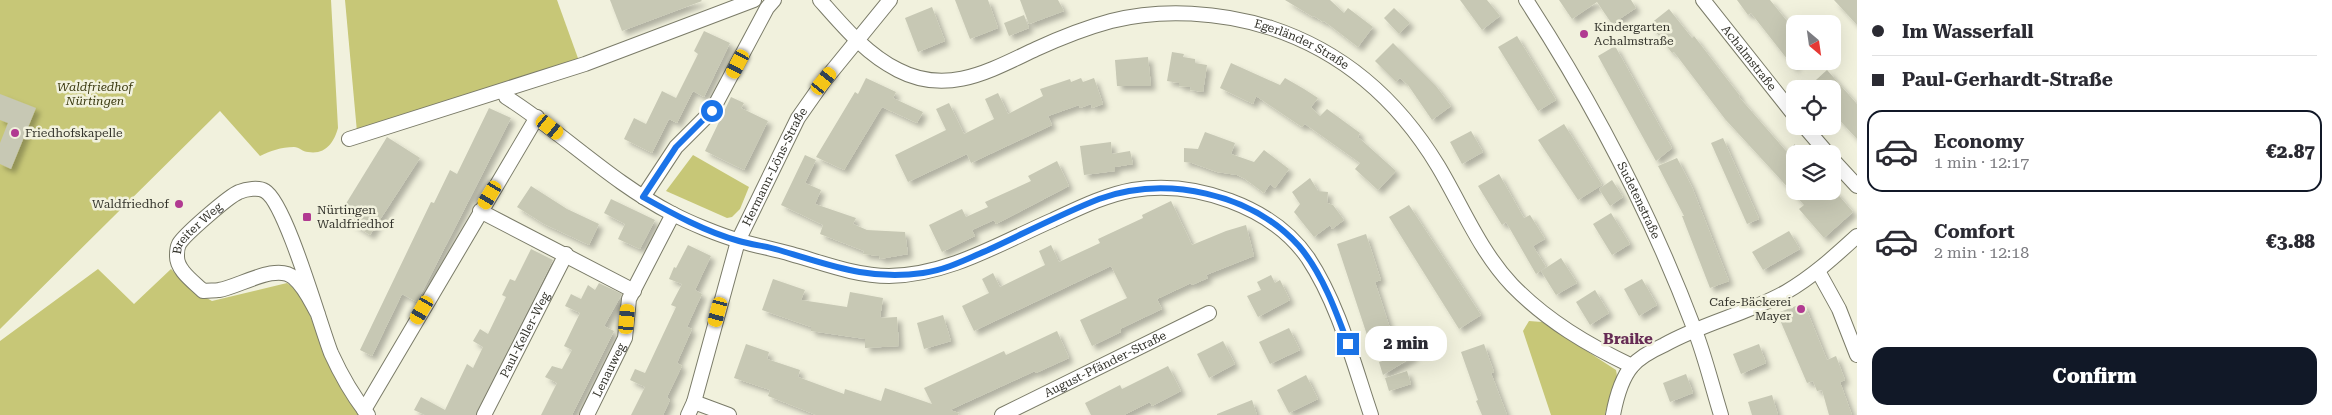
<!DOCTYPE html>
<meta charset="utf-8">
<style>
:root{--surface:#fff;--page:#f7f7f7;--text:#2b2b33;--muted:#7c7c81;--line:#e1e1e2;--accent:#111827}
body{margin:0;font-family:"Roboto Serif",serif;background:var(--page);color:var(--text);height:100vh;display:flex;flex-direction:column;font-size:19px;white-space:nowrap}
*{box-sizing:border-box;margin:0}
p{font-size:16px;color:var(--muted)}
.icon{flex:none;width:28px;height:28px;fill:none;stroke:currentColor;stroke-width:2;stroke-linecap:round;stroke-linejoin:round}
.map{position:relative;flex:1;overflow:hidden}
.sheet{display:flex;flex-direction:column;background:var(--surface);width:475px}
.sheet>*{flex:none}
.hud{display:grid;align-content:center;height:110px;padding:0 15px;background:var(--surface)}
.needle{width:32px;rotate:151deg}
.tools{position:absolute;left:1786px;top:15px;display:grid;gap:10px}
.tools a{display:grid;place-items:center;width:55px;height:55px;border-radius:10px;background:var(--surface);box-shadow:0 5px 20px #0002;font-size:25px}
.end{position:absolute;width:22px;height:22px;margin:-11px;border:6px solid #1a73e8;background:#fff;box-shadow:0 0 0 2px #fff}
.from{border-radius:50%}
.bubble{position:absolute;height:35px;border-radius:15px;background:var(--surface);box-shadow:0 5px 20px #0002;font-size:16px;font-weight:800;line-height:35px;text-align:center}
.car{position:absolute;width:15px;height:30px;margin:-15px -8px;border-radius:6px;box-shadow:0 0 4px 1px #0007;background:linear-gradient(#f5c518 24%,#345 0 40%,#f5c518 0 76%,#345 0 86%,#f5c518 0)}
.hud b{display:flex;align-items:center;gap:18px;height:48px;font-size:19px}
.hud b+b{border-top:1px solid var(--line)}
.hud i{width:12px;height:12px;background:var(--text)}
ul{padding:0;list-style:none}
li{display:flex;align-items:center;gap:15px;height:82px;margin:0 10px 8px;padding:0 5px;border:2px solid transparent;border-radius:15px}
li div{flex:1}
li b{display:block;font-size:19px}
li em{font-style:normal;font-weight:800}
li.active{border-color:var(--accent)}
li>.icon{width:45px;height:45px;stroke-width:1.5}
.button{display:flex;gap:10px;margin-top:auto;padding:10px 15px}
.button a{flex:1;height:58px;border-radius:15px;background:var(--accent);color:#fff;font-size:20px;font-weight:800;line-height:58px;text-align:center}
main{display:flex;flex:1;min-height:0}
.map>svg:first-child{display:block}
.green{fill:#c7c777}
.building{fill:#c7c8b4;filter:url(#shadow)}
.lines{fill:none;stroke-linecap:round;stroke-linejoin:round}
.minor-casing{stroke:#7a7b68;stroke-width:16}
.minor{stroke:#fff;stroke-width:14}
.route{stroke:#1a73e8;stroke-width:6}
.poi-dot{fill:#b13a91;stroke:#f1f1dd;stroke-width:2}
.labels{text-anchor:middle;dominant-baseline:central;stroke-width:5;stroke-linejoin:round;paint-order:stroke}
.poi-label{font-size:12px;fill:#34342c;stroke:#f1f1dd;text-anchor:start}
.street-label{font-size:12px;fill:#34342c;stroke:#f1f1dd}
.park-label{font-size:12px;font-style:italic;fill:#3b3a11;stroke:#f1f1dd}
.quarter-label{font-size:15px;font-weight:bold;fill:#662b54;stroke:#f1f1dd}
</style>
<main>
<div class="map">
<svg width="1857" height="415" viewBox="0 0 1857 415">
<defs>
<filter id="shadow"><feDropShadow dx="4.5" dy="4.5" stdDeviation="2.5" flood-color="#0004"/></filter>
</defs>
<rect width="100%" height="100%" fill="#f1f1dd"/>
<g class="green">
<path d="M0,0H331L338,128C334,142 326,155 308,152C303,152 299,147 294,147C281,147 270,151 260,156L220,111L0,329Z"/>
<path d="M345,0H557L579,61L357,132Z"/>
<path d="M693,155L749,187L740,209L732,217L727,218L666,191Z"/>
<path d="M98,269L134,304L171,269L194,291L212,301L287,283L300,293L346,397L359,415H0V341Z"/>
<path d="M1529,321L1542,322L1616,370C1620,385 1607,400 1605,415H1551L1523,331Z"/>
</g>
<g class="building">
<path d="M610,0H701L702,1L622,31Z"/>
<path d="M955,0H988L998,28L970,39Z"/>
<path d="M1020,0H1058L1064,11L1029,24Z"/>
<path d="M1285,0H1330L1344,13L1348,8L1373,27L1358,47L1324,21L1323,22L1314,16L1313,17Z"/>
<path d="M1460,0H1487L1500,16L1482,30Z"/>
<path d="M1559,0H1631L1636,8L1612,24L1597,2L1572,19Z"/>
<path d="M1737,0H1770L1795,31V69L1751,13L1748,15Z"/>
<path d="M1834,0H1857V25Z"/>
<path d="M932,7L945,41L918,52L905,18Z"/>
<path d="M1394,8L1410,23L1399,34L1384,18Z"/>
<path d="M1669,9L1692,38L1694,36L1740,96L1739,97L1786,151L1795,144V191H1835L1853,212L1824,238L1799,209L1804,205L1725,119L1674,52L1672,53L1650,24Z"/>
<path d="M1024,15L1029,28L1009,36L1004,23Z"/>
<path d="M704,31L730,43L704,97L693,91L677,123L669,119L652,153L624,139L634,118L646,124L662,91L676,98L698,54L694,51Z"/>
<path d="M1517,36L1556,100L1538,111L1498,47Z"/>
<path d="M1393,43L1436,86L1451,106L1432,120L1408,85L1400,78L1396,82L1375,61Z"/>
<path d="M1615,46L1672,148L1656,161L1598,56Z"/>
<path d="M1172,52L1184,54L1183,57L1195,59V63L1207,65L1203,92L1190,90L1191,87L1179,86V83L1167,81Z"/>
<path d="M1148,57L1151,86H1117L1115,60Z"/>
<path d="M1231,63L1280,85L1285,78L1304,89L1318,98L1311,107L1320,116L1327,109L1360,133L1358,137L1396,171L1378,190L1355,169L1360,163L1305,124L1302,127L1256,96L1253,104L1220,88Z"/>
<path d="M1827,70L1857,104V139L1832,112V89H1806Z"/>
<path d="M866,78L896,92L893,98L923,112L917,123L882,107L844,170L816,157L855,92L858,94Z"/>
<path d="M1081,78L1083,82L1094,78L1103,104L1092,108L1091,104L1080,108L1079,105L1048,116L1052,125L971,163L967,154L908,182L895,155L946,130L936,109L949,103L964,134L994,119L985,99L998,93L1008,114L1043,96L1040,89L1070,79L1071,82Z"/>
<path d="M0,94L36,108L11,169L0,164V143L8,123L0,120Z"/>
<path d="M731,97L744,103L741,108L768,121L744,170L705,151Z"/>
<path d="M489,108L511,118L417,302L402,294L372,356L360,350L431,202L434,203L450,170L457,174Z"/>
<path d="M1564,124L1602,185L1578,200L1538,140Z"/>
<path d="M1471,131L1483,152L1462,164L1450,142Z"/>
<path d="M1205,132L1235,143L1231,154L1254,162L1264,150L1289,169L1275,188L1270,184L1264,193L1245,179L1237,175L1217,172L1192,163L1184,162V148L1198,149Z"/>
<path d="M387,137L420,158L370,235L339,215Z"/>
<path d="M1723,138L1759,219L1747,224L1711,143Z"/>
<path d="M1111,142L1112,154L1130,151L1133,164L1115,167V171L1084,175L1080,146Z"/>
<path d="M805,155L816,160L805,183L821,190L815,204L856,218L853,224L867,230L905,232L908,254L880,259L879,256L863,254L864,251L820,234L823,225L781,205Z"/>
<path d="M1677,158L1692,187L1729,281L1710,288L1682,216H1684L1658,166Z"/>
<path d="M1057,161L1069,186L996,224L994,220L972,230L975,236L942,252L929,225L962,209L966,217L988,207L985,202L1031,181L1028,176Z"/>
<path d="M1499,174L1524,218L1530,215L1545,239L1533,246L1546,267L1536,274L1506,222L1502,225L1478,186Z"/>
<path d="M1310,178L1318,191L1328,192L1327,203L1333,205L1344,220L1332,229L1330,225L1314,237L1294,212L1300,204L1292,192Z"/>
<path d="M1612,180L1623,197L1610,206L1599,189Z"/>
<path d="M531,186L567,209L599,224L589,245L544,224L517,207Z"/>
<path d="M611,199L655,220L640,249L618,239L625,224L604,213Z"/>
<path d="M1171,201L1192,245L1226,231L1246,225L1254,256L1206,275L1208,278L1192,285L1191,283L1157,299L1162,309L1120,329L1121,332L1092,346L1080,320L1127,298L1111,266L974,331L962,306L989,293L982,279L993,273L1000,287L1045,265L1039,251L1051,245L1059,262L1100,243L1098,239L1143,218L1142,215Z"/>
<path d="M1409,205L1481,315L1459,329L1389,217Z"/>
<path d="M1611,213L1630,244L1612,255L1593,224Z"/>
<path d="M1789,231L1800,249L1763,270L1752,252Z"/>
<path d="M1366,234L1381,280L1375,282L1391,331L1368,338L1337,244Z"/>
<path d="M688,245L711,256L695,290L702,294L687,327L692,329L677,363L682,366L667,397L670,400L663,415H631L645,387L630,380L635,369L645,373L676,307L671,305L682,284L669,279L674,267L676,268Z"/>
<path d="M531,249L553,260L475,415H425L414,410L421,397L445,410L467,364L473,368L483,347L473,341L480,329L488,334L506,297L502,295L510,279L515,281Z"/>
<path d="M1561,258L1577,283L1556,295L1541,271Z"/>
<path d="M1271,275L1275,283L1280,280L1290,300L1258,317L1247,296L1261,290L1257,282Z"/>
<path d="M773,279L805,290L801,300L847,307L850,292L883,298L880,318L897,317L899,346L865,348V339L811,331V327L762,310Z"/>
<path d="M1642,279L1657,305L1639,316L1624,289Z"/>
<path d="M599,283L622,294L604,326L614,331L572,415H541L557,383L545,377L552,366L562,369L572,350L564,346L580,313L565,306L571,294L581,299L588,285L595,290Z"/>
<path d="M1595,290L1609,313L1590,325L1576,302Z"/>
<path d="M1804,303L1827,360L1836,356L1845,380L1840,382L1852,415H1829L1822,390L1817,391L1813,381L1807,383L1777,313Z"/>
<path d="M943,315L951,341L924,349L917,323Z"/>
<path d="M1289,328L1300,350L1270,364L1259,342Z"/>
<path d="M1057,331L1069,358L1036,373L1035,371L950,410L959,413L958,415H816L768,396L770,390L734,378L746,344L769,352L767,359L800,370L798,377L844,394L845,389L881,401L885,388L932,404L924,388L1004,351L1006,355Z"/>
<path d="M1223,341L1235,364L1209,378L1197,354Z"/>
<path d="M1484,344L1494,372L1491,373L1507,415H1482L1476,401L1478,400L1461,352Z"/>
<path d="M1759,344L1766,363L1741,374L1733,354Z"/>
<path d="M1412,352L1414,356L1383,375L1379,362Z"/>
<path d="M1168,366L1181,391L1152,406L1150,402L1124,415H1091L1085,403L1120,385L1122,389Z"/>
<path d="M1407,371L1411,384L1389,391L1385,378Z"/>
<path d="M1686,374L1693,393L1670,402L1663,383Z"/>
<path d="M1306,375L1318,399L1289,413L1277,390Z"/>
<path d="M1772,395L1778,415H1752L1748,402Z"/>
<path d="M1252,400L1257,415H1217V414Z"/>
</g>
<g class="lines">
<defs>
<g id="minor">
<path id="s1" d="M820,0C843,26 866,54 898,70C948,96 991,70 1036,49C1060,38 1085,28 1111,21C1162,8 1221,12 1271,28C1344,52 1398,100 1438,166C1462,206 1479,250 1512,285C1547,321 1588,345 1632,366"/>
<path id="s2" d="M1526,0C1593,103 1650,212 1694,328C1705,356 1712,386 1721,415"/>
<path id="s3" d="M1703,0L1795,116"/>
<path d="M506,97C563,133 611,182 671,213C690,223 719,235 740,241C757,246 774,249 791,254C823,263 856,276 889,276C949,275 1000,243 1053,220C1079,208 1105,195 1133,190C1194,180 1272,206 1308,258C1339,305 1353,362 1371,415"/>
<path d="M1804,126L1828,154"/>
<path d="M349,139L585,64L754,0"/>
<path d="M1832,159L1857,186"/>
<path d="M643,197L676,147L712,111L767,8L774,0"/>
<path d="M480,211L634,291"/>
<path d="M1818,271L1839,309L1857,355"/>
<path id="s4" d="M318,314C311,302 305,287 294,278C277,262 239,287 219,290C214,291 209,290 203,291C194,282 176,270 177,255C177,252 178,246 179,244C184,235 229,196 239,192C246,189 259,187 265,191C286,203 320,325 331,353C341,375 353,396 368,415"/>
<path d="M694,402L729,415"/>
<path d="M364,410L537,117"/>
<path id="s5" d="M484,415L566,254"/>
<path id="s6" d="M587,415L625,338L629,299L673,214"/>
<path id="s7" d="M688,415L694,402L738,241L798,118L824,81L890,0"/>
<path id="s8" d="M1002,415L1209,313"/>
<path d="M1613,415C1616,399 1621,379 1632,366C1640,357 1653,350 1664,345C1703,323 1747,314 1786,292C1812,277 1834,257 1857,236"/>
</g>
</defs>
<use href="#minor" class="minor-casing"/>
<use href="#minor" class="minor"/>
</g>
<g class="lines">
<path class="route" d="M712,111L676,147L643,197C673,214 706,232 739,241C753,245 766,246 779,250C830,265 869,281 923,273C946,270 967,259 988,250C1025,233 1061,214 1099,199C1166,175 1251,193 1299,246C1322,273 1336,311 1348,344"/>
</g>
<g class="poi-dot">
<circle cx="1584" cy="34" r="5"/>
<circle cx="15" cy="133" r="5"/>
<circle cx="179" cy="204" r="5"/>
<rect x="302" y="212" width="10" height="10" rx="2.5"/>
<circle cx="1801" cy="309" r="5"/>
</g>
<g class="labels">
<g class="poi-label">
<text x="1594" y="27">Kindergarten<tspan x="1594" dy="14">Achalmstraße</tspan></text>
<text x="25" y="133">Friedhofskapelle</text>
<text x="169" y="204" text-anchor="end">Waldfriedhof</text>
<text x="317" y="210">Nürtingen<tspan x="317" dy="14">Waldfriedhof</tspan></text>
<text x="1791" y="302" text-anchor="end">Cafe-Bäckerei<tspan x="1791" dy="14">Mayer</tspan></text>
</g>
<g class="street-label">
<text stroke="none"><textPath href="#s1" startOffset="528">Egerländer Straße</textPath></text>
<text stroke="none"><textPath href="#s3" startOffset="74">Achalmstraße</textPath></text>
<text stroke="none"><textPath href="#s7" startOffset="264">Hermann-Löns-Straße</textPath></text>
<text stroke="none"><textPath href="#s2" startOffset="230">Sudetenstraße</textPath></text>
<text stroke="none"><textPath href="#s4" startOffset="219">Breiter Weg</textPath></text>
<text stroke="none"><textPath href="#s5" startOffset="90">Paul-Keller-Weg</textPath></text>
<text stroke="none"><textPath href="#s8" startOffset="115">August-Pfänder-Straße</textPath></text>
<text stroke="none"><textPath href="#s6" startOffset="50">Lenauweg</textPath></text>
</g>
<g class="park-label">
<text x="95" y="87">Waldfriedhof<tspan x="95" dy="14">Nürtingen</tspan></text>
</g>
<g class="quarter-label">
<text x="1628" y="339">Braike</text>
</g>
</g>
</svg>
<div class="tools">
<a><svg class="needle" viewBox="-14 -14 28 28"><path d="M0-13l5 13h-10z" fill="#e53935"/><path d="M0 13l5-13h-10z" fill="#7c7c81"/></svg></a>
<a><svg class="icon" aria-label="locate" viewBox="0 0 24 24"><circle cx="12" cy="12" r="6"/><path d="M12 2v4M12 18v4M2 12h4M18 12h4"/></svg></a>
<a><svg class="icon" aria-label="layers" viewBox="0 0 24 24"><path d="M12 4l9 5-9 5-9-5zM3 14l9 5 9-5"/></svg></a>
</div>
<i class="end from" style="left:712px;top:111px"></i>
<i class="end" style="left:1348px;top:344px"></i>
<div class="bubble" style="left:1365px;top:326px;width:82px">2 min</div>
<i class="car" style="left:738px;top:64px;rotate:208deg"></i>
<i class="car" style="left:824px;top:81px;rotate:39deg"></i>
<i class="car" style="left:550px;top:127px;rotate:129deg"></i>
<i class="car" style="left:490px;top:195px;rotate:211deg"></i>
<i class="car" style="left:422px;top:310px;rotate:210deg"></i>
<i class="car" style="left:718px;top:312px;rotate:195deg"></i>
<i class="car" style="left:627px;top:319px;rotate:5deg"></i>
</div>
<section class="sheet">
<div class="hud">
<b><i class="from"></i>Im Wasserfall</b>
<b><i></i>Paul-Gerhardt-Straße</b>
</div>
<ul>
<li class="active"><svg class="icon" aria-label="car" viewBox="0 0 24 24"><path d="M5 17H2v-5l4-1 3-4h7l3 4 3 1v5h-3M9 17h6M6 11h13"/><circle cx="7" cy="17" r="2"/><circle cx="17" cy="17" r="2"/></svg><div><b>Economy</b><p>1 min · 12:17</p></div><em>€2.87</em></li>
<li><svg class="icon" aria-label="car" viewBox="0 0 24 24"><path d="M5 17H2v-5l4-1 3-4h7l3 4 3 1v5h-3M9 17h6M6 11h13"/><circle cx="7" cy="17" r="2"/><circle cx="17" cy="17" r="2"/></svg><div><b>Comfort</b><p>2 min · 12:18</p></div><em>€3.88</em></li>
</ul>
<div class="button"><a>Confirm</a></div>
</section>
</main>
